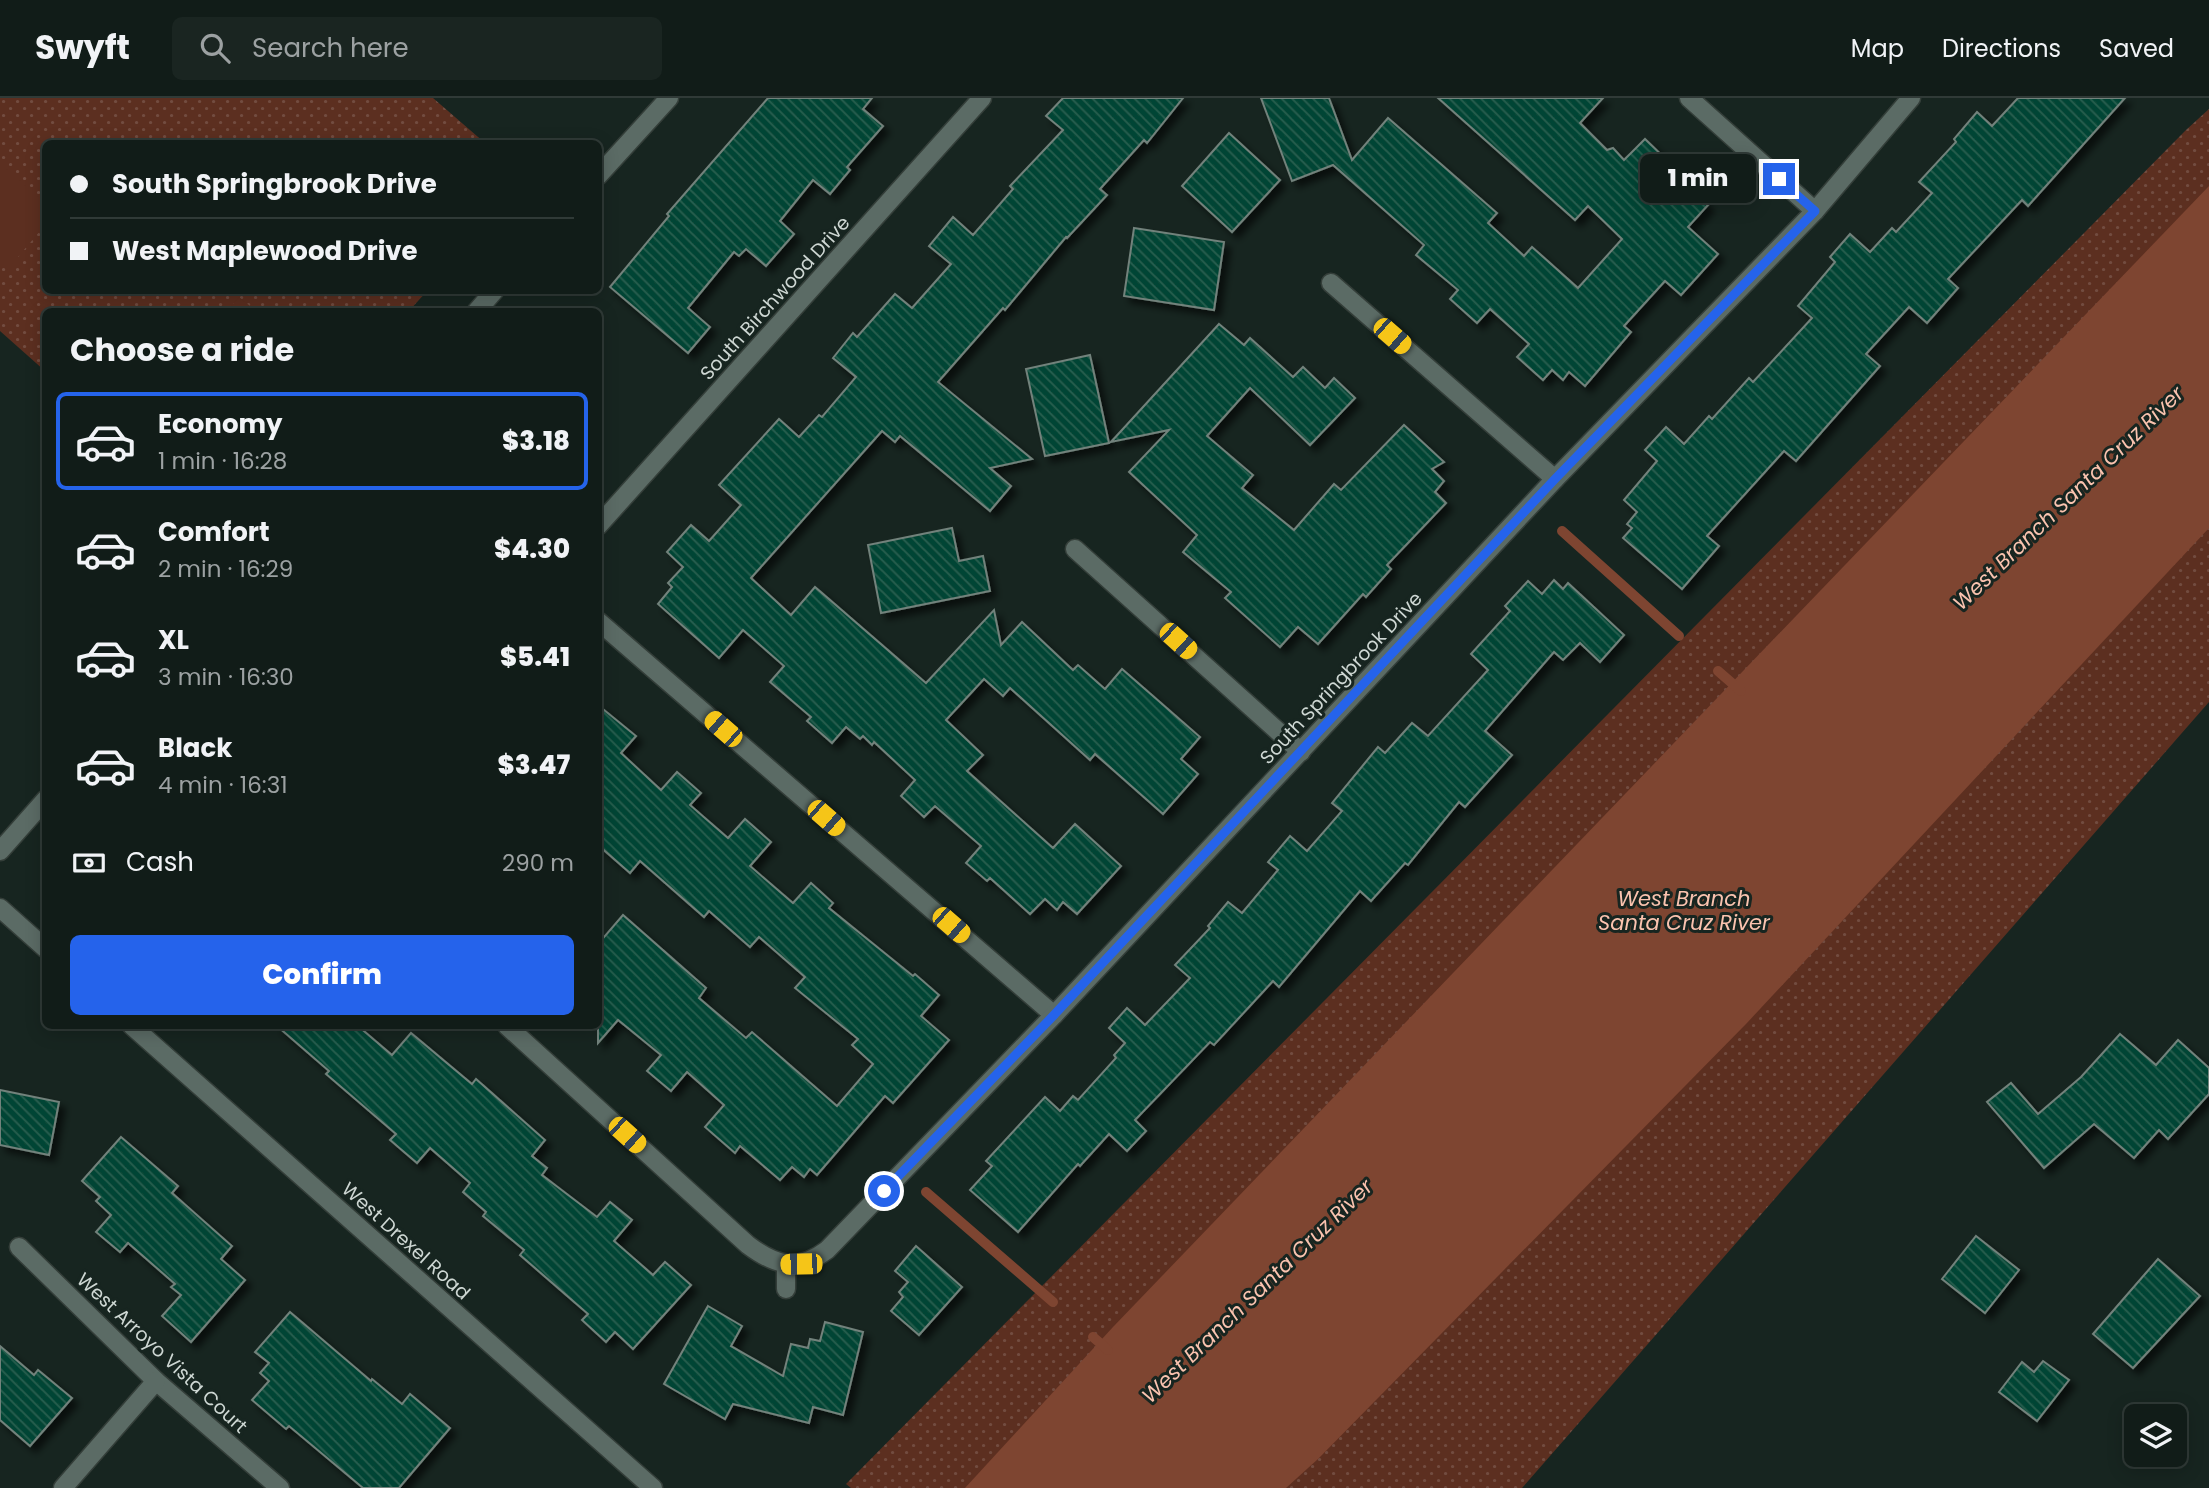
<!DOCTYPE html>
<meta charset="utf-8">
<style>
:root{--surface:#111c18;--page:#1a2521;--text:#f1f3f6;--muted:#9ca1a2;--line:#303a37;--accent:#2563eb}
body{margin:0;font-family:Poppins,sans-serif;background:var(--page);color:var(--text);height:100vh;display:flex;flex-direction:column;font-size:26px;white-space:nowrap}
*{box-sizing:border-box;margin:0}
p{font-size:23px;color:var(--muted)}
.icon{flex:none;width:38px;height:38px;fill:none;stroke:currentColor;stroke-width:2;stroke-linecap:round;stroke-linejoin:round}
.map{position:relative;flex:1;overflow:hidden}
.sheet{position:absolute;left:42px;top:210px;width:560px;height:721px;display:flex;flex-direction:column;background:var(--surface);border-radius:10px;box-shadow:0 4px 18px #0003,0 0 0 2px var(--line)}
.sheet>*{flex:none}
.top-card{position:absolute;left:42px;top:42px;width:560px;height:154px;border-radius:10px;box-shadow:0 4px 18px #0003,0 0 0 2px var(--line);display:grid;align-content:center;height:154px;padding:0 28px;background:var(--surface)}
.controls{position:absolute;left:2124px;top:1306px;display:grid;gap:14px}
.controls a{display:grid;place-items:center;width:63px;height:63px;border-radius:10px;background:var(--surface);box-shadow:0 4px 18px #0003,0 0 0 2px var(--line);font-size:35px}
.end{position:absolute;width:32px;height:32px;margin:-16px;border:9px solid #2563eb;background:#fff;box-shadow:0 0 0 4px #fff}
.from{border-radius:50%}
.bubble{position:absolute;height:49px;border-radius:10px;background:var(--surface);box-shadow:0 4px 18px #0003,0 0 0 2px var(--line);font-size:23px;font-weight:800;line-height:49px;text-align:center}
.car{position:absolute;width:21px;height:42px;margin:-21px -10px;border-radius:9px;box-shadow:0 0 5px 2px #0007;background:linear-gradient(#f5c518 24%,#345 0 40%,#f5c518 0 76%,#345 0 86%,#f5c518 0)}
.top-card b{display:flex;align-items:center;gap:24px;height:66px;font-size:26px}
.top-card b+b{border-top:2px solid var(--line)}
.top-card i{width:18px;height:18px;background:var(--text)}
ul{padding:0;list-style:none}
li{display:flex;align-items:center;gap:21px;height:98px;margin:0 14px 10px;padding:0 14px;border:4px solid transparent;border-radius:10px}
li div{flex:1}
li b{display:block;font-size:26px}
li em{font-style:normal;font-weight:800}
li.active{border-color:var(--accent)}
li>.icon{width:63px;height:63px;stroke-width:1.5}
h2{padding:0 28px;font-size:32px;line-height:84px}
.pay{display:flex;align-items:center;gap:18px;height:77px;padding:0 28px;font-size:26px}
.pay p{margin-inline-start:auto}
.button{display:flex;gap:14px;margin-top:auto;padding:14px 28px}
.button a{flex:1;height:80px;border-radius:10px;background:var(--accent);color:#fff;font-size:28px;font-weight:800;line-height:80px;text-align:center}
header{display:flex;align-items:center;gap:42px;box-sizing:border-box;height:98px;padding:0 35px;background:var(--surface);border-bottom:2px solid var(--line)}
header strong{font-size:33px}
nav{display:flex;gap:38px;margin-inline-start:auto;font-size:24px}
.search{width:490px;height:63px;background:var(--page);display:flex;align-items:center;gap:18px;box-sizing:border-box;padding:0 24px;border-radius:10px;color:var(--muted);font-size:26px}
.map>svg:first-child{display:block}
.grass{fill:url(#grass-dots)}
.pitch{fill:#5c2f20}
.water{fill:#7e4531}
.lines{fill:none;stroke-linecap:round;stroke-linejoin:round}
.stream{stroke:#7e4531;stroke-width:10}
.building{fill:url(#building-back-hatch);stroke:#72827b;stroke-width:2;filter:url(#shadow)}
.minor-casing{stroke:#343e39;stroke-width:21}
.minor{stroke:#5b6b65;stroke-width:18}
.route{stroke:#2563eb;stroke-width:9}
.labels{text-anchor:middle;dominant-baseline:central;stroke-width:6;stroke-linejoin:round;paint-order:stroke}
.street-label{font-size:19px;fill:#ced7d3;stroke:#172520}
.water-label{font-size:21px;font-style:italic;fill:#fac3af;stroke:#172520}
</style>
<header>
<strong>Swyft</strong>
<div class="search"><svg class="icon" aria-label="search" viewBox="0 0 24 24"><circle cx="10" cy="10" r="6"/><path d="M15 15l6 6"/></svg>Search here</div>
<nav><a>Map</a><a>Directions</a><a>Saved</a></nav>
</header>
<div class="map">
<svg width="2209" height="1390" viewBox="0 0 2209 1390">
<defs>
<pattern id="grass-dots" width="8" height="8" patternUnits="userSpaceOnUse" patternTransform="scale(1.75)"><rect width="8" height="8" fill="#5c2f20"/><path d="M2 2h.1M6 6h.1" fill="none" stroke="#724c40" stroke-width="1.8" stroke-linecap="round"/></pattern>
<pattern id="building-back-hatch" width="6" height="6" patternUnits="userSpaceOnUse" patternTransform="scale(1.75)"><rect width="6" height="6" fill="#054534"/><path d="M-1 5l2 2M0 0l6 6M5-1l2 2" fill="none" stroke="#285f50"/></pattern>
<filter id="shadow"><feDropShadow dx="6" dy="6" stdDeviation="3.5" flood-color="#0009"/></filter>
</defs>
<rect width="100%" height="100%" fill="#172520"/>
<g class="grass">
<path d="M0,0H433L485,45L46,46V192L427,193L409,213L46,214L45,273L0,233Z"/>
<path d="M2209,11V604L1522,1390H851L846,1386L2186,32Z"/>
</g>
<g class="pitch">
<path d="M0,66L45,104V127L7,172L0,166Z"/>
<path d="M239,199L256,213H227Z"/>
</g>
<path class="water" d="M2209,88V430L1746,926L1318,1361L1286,1390H965L1113,1229Z"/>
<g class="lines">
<g class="stream">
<path d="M1562,433L1679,538"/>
<path d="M1718,573L1741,593"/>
<path d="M926,1094L1053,1204"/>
<path d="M1093,1239L1108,1252"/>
</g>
</g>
<g class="building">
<path d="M768,0H872L863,11L883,28L847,69L850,72L830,96L813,82L780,123L794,136L766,168L746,151L739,158L734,154L688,210L710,229L688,255L610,189L669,118L667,116Z"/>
<path d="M1063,0H1183L1147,45L1144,42L1100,91L1107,97L1067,140L1066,139L1005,212L1003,210L938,284L1032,361L990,370L1011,388L990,413L900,338L895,344L882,333L751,480L791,517L815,489L926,585L994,512L1001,547L1022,524L1073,572L1078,567L1105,591L1122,571L1200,639L1181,661L1198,676L1163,716L1095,656L1090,662L1010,590L1003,598L984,581L946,622L983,657L967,673L1053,750L1075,726L1121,768L1077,816L1063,804L1057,812L1045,801L1030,816L990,780L987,783L966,765L981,748L935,708L924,719L901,698L915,682L874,644L872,647L863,638L860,641L846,629L832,645L807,623L811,619L770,584L784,568L743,532L719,560L658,506L672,489L668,485L683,469L667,454L691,427L709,443L741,407L719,387L779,321L799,339L819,317L822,319L856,279L833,260L853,235L857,239L895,196L912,210L951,166L929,148L953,119L973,137L1013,91L1010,88L1063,32L1046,18Z"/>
<path d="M1261,0H1329L1352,62L1388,20L1497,115L1488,125L1524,158L1532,149L1578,190L1622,141L1588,108L1575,122L1438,0H1603L1580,25L1607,52L1613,50L1624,62L1645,41L1674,69L1670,73L1708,107L1688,129L1718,156L1681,197L1665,183L1624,228L1631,234L1585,288L1569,274L1563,282L1552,272L1543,282L1517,259L1529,246L1490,211L1477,225L1450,201L1458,192L1416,157L1424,147L1333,67L1292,83Z"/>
<path d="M2018,0H2125L2028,108L2022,102L1948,181L1958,190L1927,225L1909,209L1866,256L1880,268L1796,363L1784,353L1707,438L1719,448L1682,491L1623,440L1632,430L1627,426L1637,414L1624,402L1657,363L1645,352L1666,329L1684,346L1709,318L1712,321L1749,280L1753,284L1812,220L1798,208L1835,164L1830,159L1850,136L1870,154L1892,130L1896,134L1932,95L1919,84L1956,44L1954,41L1977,14L1992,28Z"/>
<path d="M1229,35L1280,82L1232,134L1182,88Z"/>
<path d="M1134,130L1224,144L1214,212L1124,198Z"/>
<path d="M1219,226L1244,247L1250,240L1293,279L1303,269L1325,290L1334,280L1355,300L1310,347L1250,290L1207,338L1253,377L1242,390L1294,432L1334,386L1341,392L1404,327L1444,364L1432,371L1444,383L1435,394L1446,405L1387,467L1391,471L1366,499L1363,496L1318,546L1298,529L1280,549L1225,500L1231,494L1183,454L1197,437L1129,374L1169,332L1111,344Z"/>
<path d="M1090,257L1109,345L1045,358L1026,271Z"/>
<path d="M952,430L959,463L983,458L990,493L881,515L868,447Z"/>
<path d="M1554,482L1563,491L1568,485L1624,537L1600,564L1580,545L1563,562L1554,554L1485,633L1512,657L1465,709L1459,704L1408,767L1405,765L1371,803L1360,793L1279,889L1273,883L1214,947L1210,944L1135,1022L1146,1033L1127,1053L1109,1036L1080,1068L1078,1066L1018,1134L970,1092L992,1068L986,1063L1045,999L1060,1013L1073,998L1078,1002L1116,960L1114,957L1125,945L1109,930L1127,910L1145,927L1190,880L1175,867L1210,830L1208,828L1228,804L1242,815L1278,772L1268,764L1290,738L1307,753L1342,713L1332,705L1378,649L1385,655L1412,625L1428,638L1488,572L1471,556L1510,513L1505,508L1528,483L1542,496Z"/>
<path d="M598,607L636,638L621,655L661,692L677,674L701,695L690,707L728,740L745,721L771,744L750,768L793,805L811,785L833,805L829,810L913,878L915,876L939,897L921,918L949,942L893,1005L885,998L817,1077L810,1071L804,1079L792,1069L780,1082L740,1048L735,1055L705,1029L724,1007L687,974L671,993L647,973L661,957L618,922L598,945V846L623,817L706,890L699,900L746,940L752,934L837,1008L873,966L852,947L858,941L795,890L805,879L759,839L750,849L709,813L704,819L640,763L630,775L598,747Z"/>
<path d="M277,928H358L392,957L411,935L472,986L476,981L545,1042L532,1058L547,1070L542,1077L597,1119L610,1104L632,1122L614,1143L653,1177L665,1164L691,1187L633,1251L615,1234L606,1244L582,1222L588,1216L520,1157L524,1152L483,1118L486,1114L463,1094L470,1085L430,1050L417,1065L390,1042L396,1036L326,976L329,973Z"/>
<path d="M2120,936L2156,967L2178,942L2209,970V996L2168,1041L2159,1032L2134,1060L2094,1026L2044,1070L1987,1004L2011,985L2038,1016L2081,979Z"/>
<path d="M0,992L59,1004L49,1057L0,1047Z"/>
<path d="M121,1039L178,1088L172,1095L232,1148L221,1161L245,1182L191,1244L162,1218L181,1197L171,1189L175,1186L128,1145L120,1154L96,1134L111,1117L96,1103L100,1099L82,1083Z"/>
<path d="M1976,1138L2019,1172L1985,1215L1942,1181Z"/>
<path d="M916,1148L962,1189L919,1237L891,1213L903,1199L899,1194L908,1184L895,1173Z"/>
<path d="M2158,1161L2200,1198L2133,1270L2093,1236Z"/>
<path d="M708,1208L742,1228L731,1248L783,1278L791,1246L808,1250L810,1241L820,1243L825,1224L863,1234L843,1317L813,1309L809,1325L733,1306L725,1321L664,1286Z"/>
<path d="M290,1214L371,1283L372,1281L402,1306L410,1296L450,1330L399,1390H363L289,1328L286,1331L252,1302L269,1283L260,1275L269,1265L255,1254Z"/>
<path d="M0,1248L34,1277L38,1272L72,1300L30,1348L0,1322Z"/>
<path d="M2043,1263L2069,1282L2037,1323L1999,1294L2022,1264L2034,1274Z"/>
</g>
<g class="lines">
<defs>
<g id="minor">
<path d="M1689,0L1815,113"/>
<path d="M598,78L669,0"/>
<path d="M1331,185L1555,381"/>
<path d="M476,214L495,192"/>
<path d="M598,428L982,0"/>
<path d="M1075,451L1301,654"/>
<path d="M598,523L1054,917"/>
<path d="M0,753L46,701"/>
<path d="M0,810L46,851"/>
<path d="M132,928L653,1390"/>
<path d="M507,928L748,1147C776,1168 798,1174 827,1152L1054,917L1555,381L1815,113L1911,0"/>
<path d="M19,1149L156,1283L280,1390"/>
<path d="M786,1191V1166"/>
<path d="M63,1390L156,1283"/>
</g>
</defs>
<use href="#minor" class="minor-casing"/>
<use href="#minor" class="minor"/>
</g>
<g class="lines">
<path class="route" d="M884,1093L1054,917L1555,381L1815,113L1779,81"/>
</g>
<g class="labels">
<g class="street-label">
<text transform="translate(775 200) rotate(-48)">South Birchwood Drive</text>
<text transform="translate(1341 580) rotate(-47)">South Springbrook Drive</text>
<text transform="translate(406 1143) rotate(42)">West Drexel Road</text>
<text transform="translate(162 1255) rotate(43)">West Arroyo Vista Court</text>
</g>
<g class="water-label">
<text transform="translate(2068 400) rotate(-44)">West Branch Santa Cruz River</text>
<text x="1684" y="800">West Branch<tspan x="1684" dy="24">Santa Cruz River</tspan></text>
<text transform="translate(1257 1193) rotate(-44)">West Branch Santa Cruz River</text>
</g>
</g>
</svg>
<div class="controls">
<a><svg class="icon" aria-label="layers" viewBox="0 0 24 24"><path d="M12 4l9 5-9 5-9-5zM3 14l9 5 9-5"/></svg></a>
</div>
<i class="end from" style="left:884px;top:1093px"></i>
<i class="end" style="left:1779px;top:81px"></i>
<div class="bubble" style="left:1640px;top:56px;width:116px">1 min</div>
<i class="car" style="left:1392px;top:238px;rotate:131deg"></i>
<i class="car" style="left:1178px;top:543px;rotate:132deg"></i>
<i class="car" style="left:723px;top:631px;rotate:311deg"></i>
<i class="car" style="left:826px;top:720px;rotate:131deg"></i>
<i class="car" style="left:951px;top:827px;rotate:131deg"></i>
<i class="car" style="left:627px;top:1037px;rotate:132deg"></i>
<i class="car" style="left:801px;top:1166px;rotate:269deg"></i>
<div class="top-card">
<b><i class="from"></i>South Springbrook Drive</b>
<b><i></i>West Maplewood Drive</b>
</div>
<section class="sheet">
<h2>Choose a ride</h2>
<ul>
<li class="active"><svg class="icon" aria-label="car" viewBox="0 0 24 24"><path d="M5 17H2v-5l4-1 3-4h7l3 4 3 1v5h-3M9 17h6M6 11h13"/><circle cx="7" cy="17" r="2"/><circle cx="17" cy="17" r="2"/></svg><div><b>Economy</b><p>1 min · 16:28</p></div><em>$3.18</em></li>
<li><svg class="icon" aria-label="car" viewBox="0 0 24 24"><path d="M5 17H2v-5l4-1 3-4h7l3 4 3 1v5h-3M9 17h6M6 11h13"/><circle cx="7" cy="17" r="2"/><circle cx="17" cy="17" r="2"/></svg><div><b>Comfort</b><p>2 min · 16:29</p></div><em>$4.30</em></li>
<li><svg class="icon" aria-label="car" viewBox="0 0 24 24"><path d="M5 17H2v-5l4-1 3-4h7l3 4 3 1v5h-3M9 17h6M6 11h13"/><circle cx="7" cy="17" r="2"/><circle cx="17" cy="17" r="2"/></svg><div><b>XL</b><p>3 min · 16:30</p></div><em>$5.41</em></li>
<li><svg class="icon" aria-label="car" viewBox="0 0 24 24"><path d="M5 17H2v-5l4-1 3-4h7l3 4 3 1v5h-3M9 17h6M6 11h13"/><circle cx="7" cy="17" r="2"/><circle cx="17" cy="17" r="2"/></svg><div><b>Black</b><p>4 min · 16:31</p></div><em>$3.47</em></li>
</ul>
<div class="pay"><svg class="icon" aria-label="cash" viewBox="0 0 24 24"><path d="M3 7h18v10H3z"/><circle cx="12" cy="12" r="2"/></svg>Cash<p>290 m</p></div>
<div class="button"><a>Confirm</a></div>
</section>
</div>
